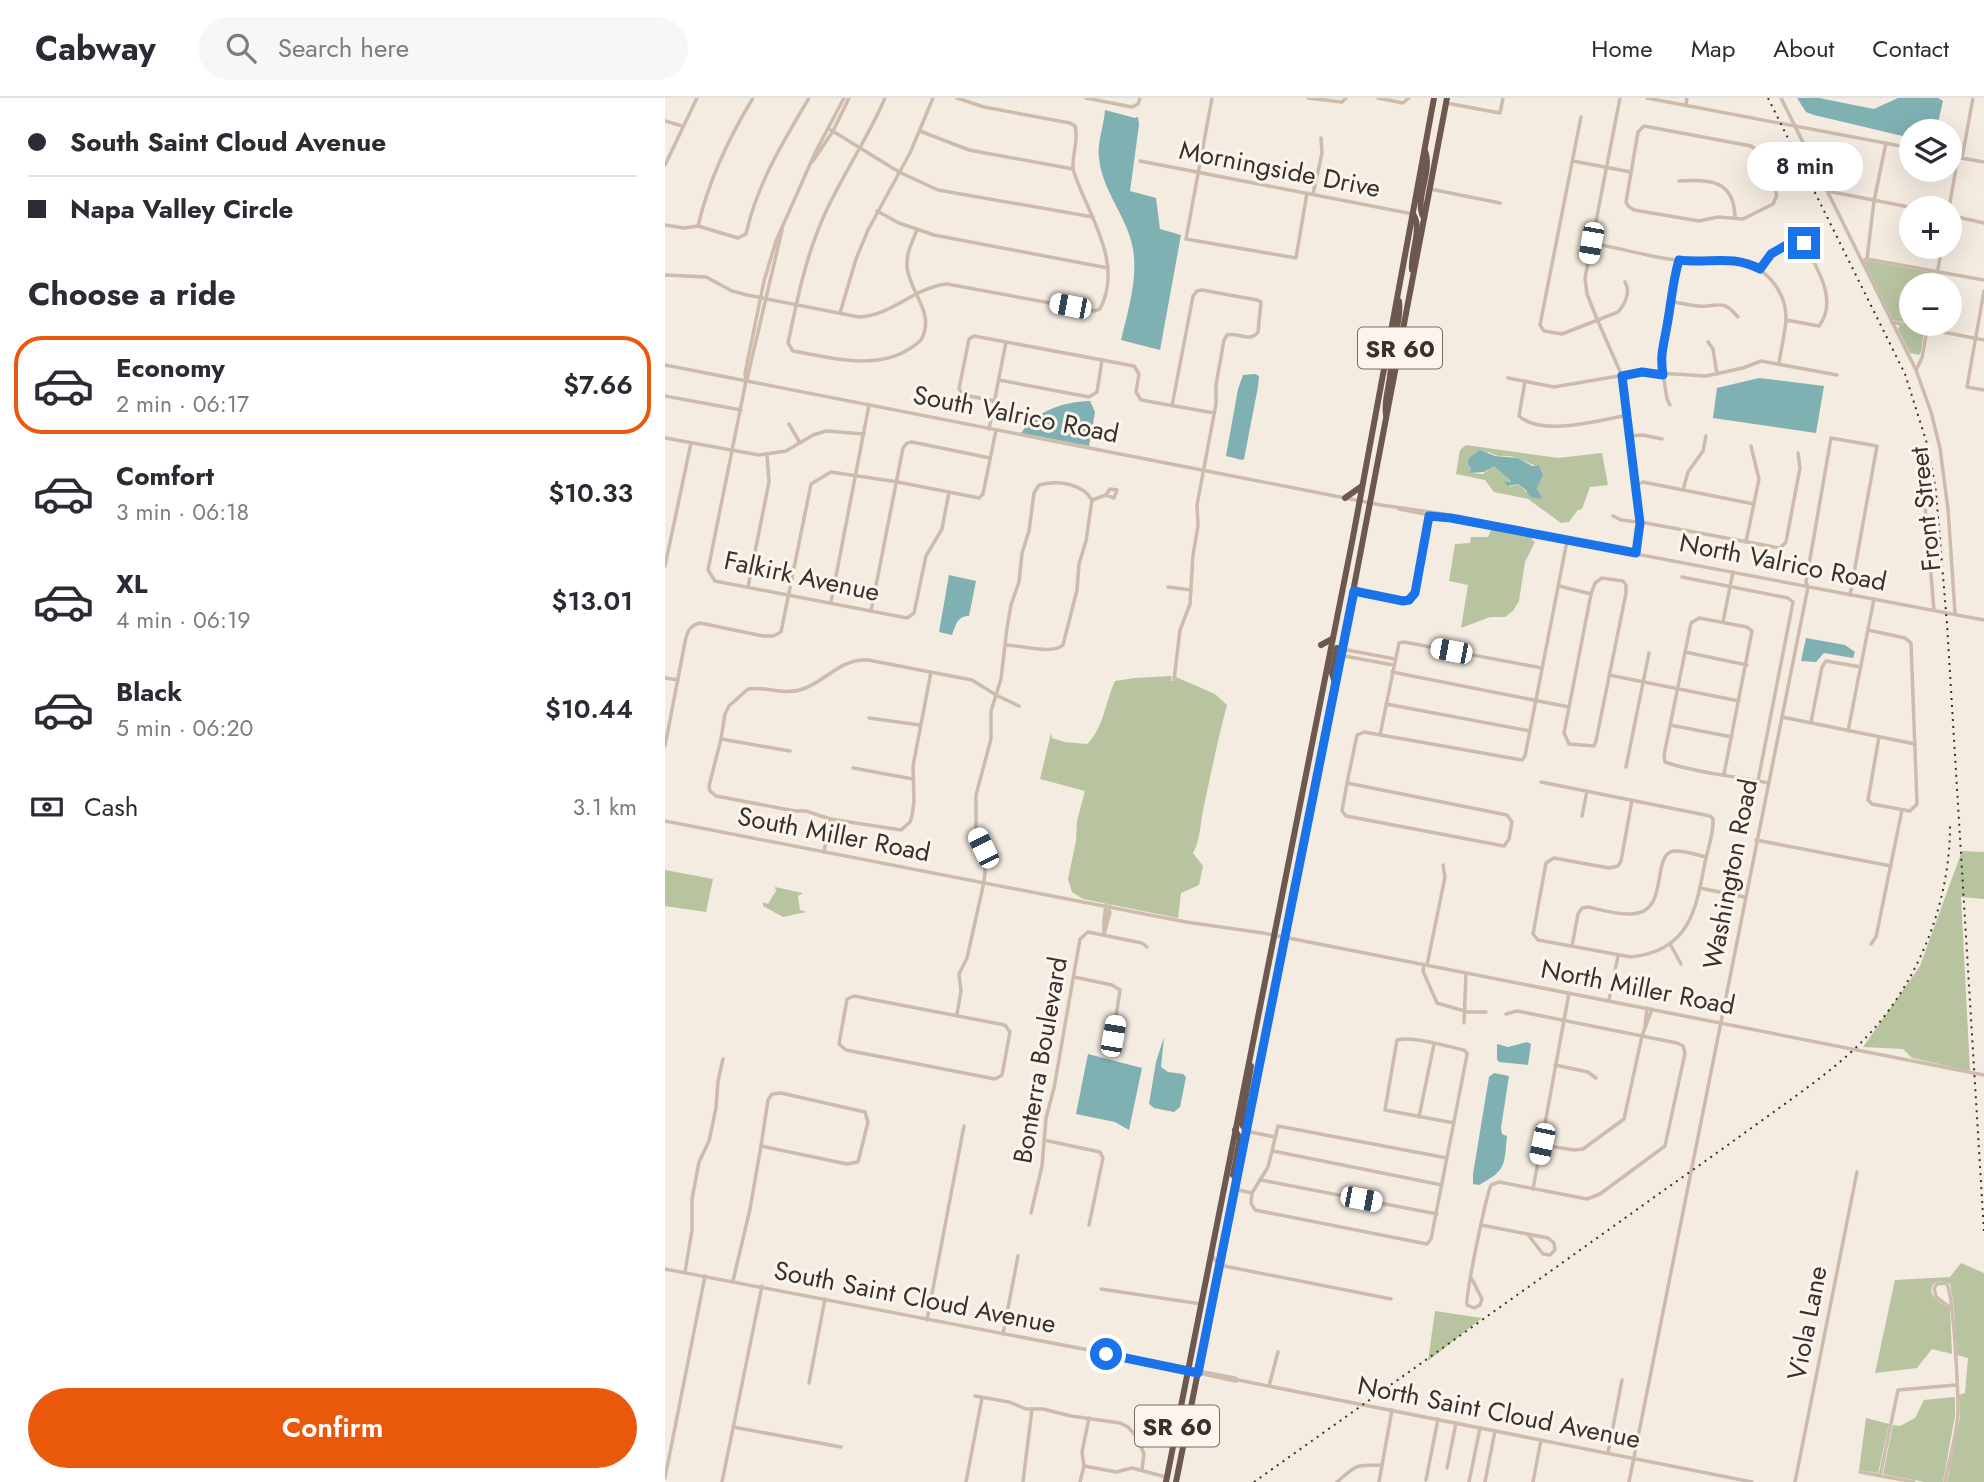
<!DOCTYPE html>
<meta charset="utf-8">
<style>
:root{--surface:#fff;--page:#f7f7f7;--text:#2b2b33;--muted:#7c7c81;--line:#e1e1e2;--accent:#ea580c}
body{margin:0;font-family:Jost,sans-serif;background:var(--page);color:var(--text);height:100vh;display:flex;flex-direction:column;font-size:26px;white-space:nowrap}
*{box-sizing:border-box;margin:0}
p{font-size:23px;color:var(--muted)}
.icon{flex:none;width:38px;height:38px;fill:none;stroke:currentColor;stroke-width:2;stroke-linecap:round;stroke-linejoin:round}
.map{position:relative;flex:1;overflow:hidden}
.side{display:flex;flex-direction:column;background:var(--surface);width:665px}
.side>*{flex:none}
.hud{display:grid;align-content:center;height:154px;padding:0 28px;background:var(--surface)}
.controls{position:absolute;left:1234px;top:21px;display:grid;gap:14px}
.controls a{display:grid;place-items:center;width:63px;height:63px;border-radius:50%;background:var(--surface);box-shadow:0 7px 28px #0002;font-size:35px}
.end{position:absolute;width:32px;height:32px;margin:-16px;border:9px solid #1a73e8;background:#fff;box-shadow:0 0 0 4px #fff}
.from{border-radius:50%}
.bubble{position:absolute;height:49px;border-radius:24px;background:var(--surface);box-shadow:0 7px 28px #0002;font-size:23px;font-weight:600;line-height:49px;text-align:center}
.car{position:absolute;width:21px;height:42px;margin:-21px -10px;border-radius:9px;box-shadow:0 0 5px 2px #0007;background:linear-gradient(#fff 24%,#345 0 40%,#fff 0 76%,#345 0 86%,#fff 0)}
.hud b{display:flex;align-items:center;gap:24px;height:66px;font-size:26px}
.hud b+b{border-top:2px solid var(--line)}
.hud i{width:18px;height:18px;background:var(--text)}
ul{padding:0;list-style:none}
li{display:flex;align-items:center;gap:21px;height:98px;margin:0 14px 10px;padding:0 14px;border:4px solid transparent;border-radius:28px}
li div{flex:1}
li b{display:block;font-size:26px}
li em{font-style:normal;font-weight:600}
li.on{border-color:var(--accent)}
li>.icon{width:63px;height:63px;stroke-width:1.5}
h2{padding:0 28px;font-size:32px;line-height:84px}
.pay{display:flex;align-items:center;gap:18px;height:77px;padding:0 28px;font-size:26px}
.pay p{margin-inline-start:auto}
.button{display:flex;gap:14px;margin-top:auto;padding:14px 28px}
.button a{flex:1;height:80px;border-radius:42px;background:var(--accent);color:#fff;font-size:28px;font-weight:600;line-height:80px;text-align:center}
header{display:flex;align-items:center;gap:42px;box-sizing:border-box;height:98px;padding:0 35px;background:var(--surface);border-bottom:2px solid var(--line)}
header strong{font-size:33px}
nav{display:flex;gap:38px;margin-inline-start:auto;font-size:24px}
.search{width:490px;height:63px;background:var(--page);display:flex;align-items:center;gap:18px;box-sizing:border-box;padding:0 24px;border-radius:38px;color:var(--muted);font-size:26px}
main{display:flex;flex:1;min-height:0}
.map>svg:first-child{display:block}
.green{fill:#b8c4a0;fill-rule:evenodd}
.water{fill:#7fb0b2}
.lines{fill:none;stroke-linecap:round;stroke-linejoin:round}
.minor{stroke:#cdbbac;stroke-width:3.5}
.tertiary{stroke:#cdbbac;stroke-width:3.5}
.trunk{stroke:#6c584f;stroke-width:6}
.rail{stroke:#3b302b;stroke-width:2;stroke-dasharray:2 5;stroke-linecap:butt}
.route{stroke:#1a73e8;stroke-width:9}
.labels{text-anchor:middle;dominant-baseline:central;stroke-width:6;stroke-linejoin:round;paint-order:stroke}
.shield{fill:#fbf5ee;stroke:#756b66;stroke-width:2}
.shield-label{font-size:24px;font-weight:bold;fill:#3b302b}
.street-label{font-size:26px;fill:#3b302b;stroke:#fbf5ee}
</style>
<header>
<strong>Cabway</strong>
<div class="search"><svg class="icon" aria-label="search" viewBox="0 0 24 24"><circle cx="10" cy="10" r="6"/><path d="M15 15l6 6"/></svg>Search here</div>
<nav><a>Home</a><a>Map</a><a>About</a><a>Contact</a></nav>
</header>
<main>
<section class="side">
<div class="hud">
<b><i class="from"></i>South Saint Cloud Avenue</b>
<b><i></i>Napa Valley Circle</b>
</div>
<h2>Choose a ride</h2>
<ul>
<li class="on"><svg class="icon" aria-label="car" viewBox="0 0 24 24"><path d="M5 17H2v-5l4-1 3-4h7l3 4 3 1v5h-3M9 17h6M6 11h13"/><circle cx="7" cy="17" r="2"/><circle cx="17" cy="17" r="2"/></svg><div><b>Economy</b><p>2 min · 06:17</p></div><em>$7.66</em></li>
<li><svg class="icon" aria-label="car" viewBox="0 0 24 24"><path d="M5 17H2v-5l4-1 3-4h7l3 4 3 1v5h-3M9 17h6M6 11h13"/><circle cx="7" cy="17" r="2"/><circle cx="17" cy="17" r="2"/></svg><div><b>Comfort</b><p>3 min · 06:18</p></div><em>$10.33</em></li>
<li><svg class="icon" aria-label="car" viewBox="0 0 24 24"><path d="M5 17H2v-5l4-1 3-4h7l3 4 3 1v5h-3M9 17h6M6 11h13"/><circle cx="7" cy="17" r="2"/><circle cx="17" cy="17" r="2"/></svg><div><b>XL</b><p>4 min · 06:19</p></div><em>$13.01</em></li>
<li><svg class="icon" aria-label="car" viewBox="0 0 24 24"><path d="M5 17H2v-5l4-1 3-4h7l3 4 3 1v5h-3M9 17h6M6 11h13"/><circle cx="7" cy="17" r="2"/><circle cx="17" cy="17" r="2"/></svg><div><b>Black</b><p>5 min · 06:20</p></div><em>$10.44</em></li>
</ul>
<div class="pay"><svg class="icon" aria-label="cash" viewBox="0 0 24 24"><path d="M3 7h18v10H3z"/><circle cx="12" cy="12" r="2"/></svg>Cash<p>3.1 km</p></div>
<div class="button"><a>Confirm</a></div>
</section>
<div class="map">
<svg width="1319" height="1384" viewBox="0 0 1319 1384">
<rect width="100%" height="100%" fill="#f4ebe1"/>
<g class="green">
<path d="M1204,163L1269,175L1267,187H1246V225L1228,222L1199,164Z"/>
<path d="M1235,227L1259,232L1256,254L1254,257L1245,255L1233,231Z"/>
<path d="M801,347L893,360L937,355L943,387L925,389L917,411L913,412L904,424L896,425L863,401L829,394L820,382L791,376L795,352ZM824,354C833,361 842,356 853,360C861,363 865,368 874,367L878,377L872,391L876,397L864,396L853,386L844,389V381L829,367L818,376L805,375L807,359Z"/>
<path d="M827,430L862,436L870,444L860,464L854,503L848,513L840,519H825L796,530L803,487L784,483L790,446L805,445L806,439H823Z"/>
<path d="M507,578L506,583H511V579L550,596L562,607C553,641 546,674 539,708C535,724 536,741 528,755L538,768L534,787L516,795L513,820L418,801L407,794L403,781L411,743L412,723L420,693L375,681L386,635L387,640L400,644L422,646C439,630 440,604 450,583L470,580Z"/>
<path d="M1297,753L1319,754V801L1296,799L1305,973L1247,960L1238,951L1198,949L1255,868Z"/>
<path d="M0,772L48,781L41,814L0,808Z"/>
<path d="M110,789L138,795L133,798L135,812L141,814L118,819L98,808V804L103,806L111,793Z"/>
<path d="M1296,1165L1319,1175V1384H1282L1295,1319L1294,1297L1300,1295L1303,1260L1292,1257L1289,1210L1285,1186C1277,1181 1263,1183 1267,1196C1270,1203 1279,1207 1285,1211L1287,1256L1267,1251L1252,1270L1210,1275L1230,1182L1285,1179Z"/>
<path d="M770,1213L817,1220L763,1263Z"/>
<path d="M1290,1299V1318L1278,1384H1260L1218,1376L1228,1327L1235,1328L1250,1320L1259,1302Z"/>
<path d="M1201,1320L1224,1326L1213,1375L1194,1372Z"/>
</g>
<g class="water">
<path d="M1132,0H1154L1209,11L1233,0H1273L1278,3L1271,33H1246V40L1149,17L1141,14Z"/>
<path d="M440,12L470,20L473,19L474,27L465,93L491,100L495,131L516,137L495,252L456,242C463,213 473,181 468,151C463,120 437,93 434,60C432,45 439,27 440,12Z"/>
<path d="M590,276L594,278L593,289L579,361L577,362L561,358L573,291L578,277Z"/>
<path d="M1094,280L1159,288L1151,335L1048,320L1052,290Z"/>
<path d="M425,303L430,314L424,348L356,335C373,312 398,304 425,303Z"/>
<path d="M815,352L830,358L853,360L867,368L874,367L878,377L872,391L876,397V401L865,399L861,392L853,386L843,388L839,384H845L844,381L829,368L819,374L804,375L806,370L803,366L804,360Z"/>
<path d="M284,477L311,483L304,518C292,518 291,527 287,537L274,534Z"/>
<path d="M1141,540L1180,547L1190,554L1188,560L1159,555L1151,564L1136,563Z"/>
<path d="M499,939L496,969L503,974L518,976L521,979L515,1009L509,1014L489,1010L484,1006L491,964Z"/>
<path d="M862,944L866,946L863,967L834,964L832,961V946L843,949Z"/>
<path d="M423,956L477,970L464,1032L450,1024L411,1016Z"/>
<path d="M829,975L844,978L836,1030L837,1036L842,1038C839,1069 841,1072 814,1087L808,1086V1076L824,979Z"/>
</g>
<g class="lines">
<g class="minor">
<path d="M220,0C202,42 176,79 158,120C140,161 132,203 123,245L128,253C170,260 220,276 256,242C271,215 245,196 242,169C241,156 247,144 252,132"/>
<path d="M421,0L467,9L473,6L475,0"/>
<path d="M547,0L521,141L631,160L642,95"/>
<path d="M643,0L677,4L681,0"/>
<path d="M713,0L738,5L744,0"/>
<path d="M955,0L920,180L922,196L932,221L957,278L975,425L971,455"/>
<path d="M781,5L835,15L838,0"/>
<path d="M1021,7L1022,0"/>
<path d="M916,19L875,227L879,233L897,236L953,214C960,206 966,194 960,184"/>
<path d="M0,23L17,28"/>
<path d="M979,28L1086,48L1090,51L1112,97L1108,106L1078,121L1053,119L1034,123L969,112L963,108L961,104L973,34Z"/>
<path d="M166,32L234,74L273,92L428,119"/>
<path d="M255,33L304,52L408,71"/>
<path d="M1297,60L1308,0"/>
<path d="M475,63L748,116"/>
<path d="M908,63L966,74"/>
<path d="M0,67L32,0"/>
<path d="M1014,83C1045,81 1069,82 1070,119"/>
<path d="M765,91L835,105"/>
<path d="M1162,93L1249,110"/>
<path d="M648,96L657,55L656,40"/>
<path d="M1284,110L1293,59"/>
<path d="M212,113L234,125L269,137L443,170"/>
<path d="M1284,117L1319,125"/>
<path d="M0,127L19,130L33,128L73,140L81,136C92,86 118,44 144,0"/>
<path d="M33,128C44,81 63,41 88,0"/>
<path d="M926,145C961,151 997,163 1033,164C1045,165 1057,160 1070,162C1099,166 1122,193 1121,222C1120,236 1116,251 1114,265"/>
<path d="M1202,161L1209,103L1221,45"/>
<path d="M1197,163L1202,161L1319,182"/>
<path d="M1095,171L1106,156L1130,142L1139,145C1151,169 1174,202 1154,228L1121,222"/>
<path d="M0,177L41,179L67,193L82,197L194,219C226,218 250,189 282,186L429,213L435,211C460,163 421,115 408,71C407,57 414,41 410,28L405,25L319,9L292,0"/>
<path d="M1270,187L1277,149"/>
<path d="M1319,193L1302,289L1319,292"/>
<path d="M1005,203C1014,205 1024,207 1033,208C1054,210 1056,199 1073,219"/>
<path d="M175,215L191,161L203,132L245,55L268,0"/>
<path d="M1227,224L1319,242"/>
<path d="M1043,244L1048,251L1052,276"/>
<path d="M1251,272L1257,260L1263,226"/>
<path d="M843,280L889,289L977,274L1041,278L1078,270L1096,263L1172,277"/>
<path d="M334,282L424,299L432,294L437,262"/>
<path d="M81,283L43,472L50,483L242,520L249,515L261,458L277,431L284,394"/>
<path d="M860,283L854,318C877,339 935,322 963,317"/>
<path d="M0,298L76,312"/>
<path d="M330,303L299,297L294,291L304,241L309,238L469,268L474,276L471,294L476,302L549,315"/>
<path d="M1005,307L1002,301L995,256L1001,232L1007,186L1014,161"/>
<path d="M507,308L528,198L532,193L537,192L592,202L596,204L593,234C585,245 573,234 562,237L559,242L551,287V306L532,407L533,428L528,457L525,506L515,532L509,582"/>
<path d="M124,326L135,345"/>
<path d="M324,331L341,244"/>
<path d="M966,338L978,337L997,341"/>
<path d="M0,340L94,357L121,353L148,337L161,333L199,336"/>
<path d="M971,387L978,384L1089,406"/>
<path d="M1018,392L1023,374L1038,353L1041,338"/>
<path d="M427,402L441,397L449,400L452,392L445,391L441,397"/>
<path d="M1260,408L1269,512"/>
<path d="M948,418L956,422L981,425L1115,450L1121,444L1135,370L1133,355"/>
<path d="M1081,444L1094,381L1086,348"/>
<path d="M0,468L26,345"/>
<path d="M1017,479L1123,500L1128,504L1093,683"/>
<path d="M937,480L958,483L961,487V495L931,643L929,648L904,646L899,635L926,496L930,485Z"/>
<path d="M894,488L926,496"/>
<path d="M83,489L104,384L102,357"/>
<path d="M503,489L526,492"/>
<path d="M689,493L738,503L745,502L749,495L764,418"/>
<path d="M166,504L204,307"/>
<path d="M206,513L238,350L242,345L247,344L325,360"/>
<path d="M1058,524L1068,474"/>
<path d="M1203,532L1240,540L1246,545L1252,706L1245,713L1207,706L1203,702L1214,639"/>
<path d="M677,551L730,561"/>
<path d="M1020,554L1082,567"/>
<path d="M674,557L728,567"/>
<path d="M266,574L248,668L249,704L247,718L245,724L236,732L165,721L141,713H130L51,698L45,693L44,688L56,641L60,616L64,608L83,591C102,588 119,598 138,591C161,583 176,560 203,562L307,582L331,597L354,608"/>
<path d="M727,574L904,609"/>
<path d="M944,577L1074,603"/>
<path d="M0,580L13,582"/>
<path d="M721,606L865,633"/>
<path d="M1117,619L1250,646"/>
<path d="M204,620L255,627"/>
<path d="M1146,624L1157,569L1161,563L1196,569"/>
<path d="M1005,627L1067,639"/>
<path d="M1183,633L1209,501"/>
<path d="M715,637L734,545L739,544L877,570"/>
<path d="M56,641L125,653"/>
<path d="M0,648L20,544C22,534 24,528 35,525L98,538H108L116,534L146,386L166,374L233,384L314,400L318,396L331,332"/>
<path d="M961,669L984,555"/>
<path d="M188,670L248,681"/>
<path d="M1059,676L1087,533L1082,529L1034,520L1026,525L999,657L1000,664C1031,675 1070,678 1103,685"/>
<path d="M876,684L1045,718L1048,721C1049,735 1043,750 1040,764C1031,813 1024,853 966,859L873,842L868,836L881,765L889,760L944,770L953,768L956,763L967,702"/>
<path d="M682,685L692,637L699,634L857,662L860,658L902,443"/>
<path d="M682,685L842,717L847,724L844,741L839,748L681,718L677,713Z"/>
<path d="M917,718L922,693"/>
<path d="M1091,742L1226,768"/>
<path d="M159,754L165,721"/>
<path d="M1035,790L1079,799"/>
<path d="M439,822L441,807"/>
<path d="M439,836V823L445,808"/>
<path d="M439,837L445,814"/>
<path d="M1005,846L1016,866"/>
<path d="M1206,846L1211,839L1237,712"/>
<path d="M907,848L913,816L917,810L923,809C937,812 953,817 967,816C1006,814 985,756 1009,753C1018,752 1032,757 1041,759"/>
<path d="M759,867L758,873L772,905L803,914H821"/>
<path d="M762,867L780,779L778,767"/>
<path d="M409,879L447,887L455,892L446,952"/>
<path d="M189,898L340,927L345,934L337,977L330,981L181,952L174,946L182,901Z"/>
<path d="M944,902L953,858"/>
<path d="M292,916L296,893L294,876L302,860L319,784L321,761L311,735V697L326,641V613L336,581L342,530L346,507L354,484L357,455L364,433L369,395L374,387C392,382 417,385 427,402L421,443L414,466L412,492L398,547C387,557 356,547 340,547"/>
<path d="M799,925L801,875"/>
<path d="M980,928L982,910"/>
<path d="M890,967L923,974L931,980"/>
<path d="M116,995L200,1014L203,1024L193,1064L182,1066L96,1048L103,1002L107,996Z"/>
<path d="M754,1019L769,946"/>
<path d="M581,1033L610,1039"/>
<path d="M379,1042L435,1054L438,1060L424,1127"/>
<path d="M877,1047L909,1052L918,1051L959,1021L977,938L987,911"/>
<path d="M608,1053L777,1087"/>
<path d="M782,1060L613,1028L603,1069L587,1095L586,1105L590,1112L762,1146L766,1141L802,957V955L799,952C781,948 749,938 732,942L720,1012L789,1025"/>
<path d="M596,1082L772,1116"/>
<path d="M569,1091L587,1095"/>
<path d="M868,1091L904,895"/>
<path d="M366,1115L377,1068L381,1020L389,990L415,841L423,834L477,845L482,849"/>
<path d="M816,1127L883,1140L889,1145L890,1152L885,1157L878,1156L864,1138"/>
<path d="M547,1158L554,1167L726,1201"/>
<path d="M20,1174L27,1132V1101L34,1064L44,1043L51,1010L53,983L58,961"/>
<path d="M807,1181L817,1201L815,1207L809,1210L802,1207C800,1199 821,1098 826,1087L834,1084L922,1101L935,1096L1000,1048L1020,955L1018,948L1012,945L852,913L841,916"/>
<path d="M68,1183L85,1111L96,1048"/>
<path d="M436,1191L536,1206"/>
<path d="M262,1222L299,1028"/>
<path d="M338,1236L353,1158"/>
<path d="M144,1285L160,1201"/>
<path d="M604,1288L613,1254"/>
<path d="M310,1298L344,1304L361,1311H378L406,1318L455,1325L463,1329L472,1339L479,1356L477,1371"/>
<path d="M68,1329L176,1349"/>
<path d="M943,1355L957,1282"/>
<path d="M419,1368L451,1374L467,1370L501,1379"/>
<path d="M782,1370L791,1325"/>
<path d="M1195,1374L1249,1384"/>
<path d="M1215,1378L1233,1292L1291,1287"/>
<path d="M0,1380L40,1178"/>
<path d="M761,1382L773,1321"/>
<path d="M57,1384L97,1188"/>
<path d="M301,1384L317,1300"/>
<path d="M358,1384L367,1311"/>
<path d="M415,1384L419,1368L417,1354L424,1320"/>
<path d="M672,1384C694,1365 688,1368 716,1367"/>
<path d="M714,1384L727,1312"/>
<path d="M804,1384L815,1330"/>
<path d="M820,1384L830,1333"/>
<path d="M868,1384L876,1342"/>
<path d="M964,1384L1143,489L1141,484L1166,340L1212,348L1185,497"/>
<path d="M1130,1384L1192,1074"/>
<path d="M1280,1384C1284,1362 1292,1337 1293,1314C1293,1296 1289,1193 1281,1185L1272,1186L1269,1190L1271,1199L1287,1211"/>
</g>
<g class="tertiary">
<path d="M982,0L1246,50"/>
<path d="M1116,0L1251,272L1266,314L1275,350L1283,411L1290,515"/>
<path d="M1284,58L1319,64"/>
<path d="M148,63L168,33L184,0"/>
<path d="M0,267L716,407L779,416L786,420"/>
<path d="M82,281L117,132"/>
<path d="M81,283L80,275L99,183L111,143L150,55L179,0"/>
<path d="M734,411L1319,522"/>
<path d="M0,723L521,824L598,835L1319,977"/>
<path d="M0,1171L570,1280L573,1282L1087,1384"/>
<path d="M534,1275L570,1283L573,1282"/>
</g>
<g class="trunk">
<path d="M759,120C748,103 768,74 760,53"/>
<path d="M747,172C745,155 758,131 748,116"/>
<path d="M733,261L730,259C726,241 737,222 734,203"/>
<path d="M721,317C718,298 729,279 725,261L722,258"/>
<path d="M680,400L697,388"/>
<path d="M656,547L667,541"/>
<path d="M669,582L667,575L672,550"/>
<path d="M581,1033L576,1025L586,968"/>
<path d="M568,1077L575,1041L570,1032"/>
<path d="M501,1384L688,439L769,0"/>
<path d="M511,1384L676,557L782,0"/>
</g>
<g class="rail">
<path d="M1103,0L1240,276L1264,352L1271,394L1282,526L1319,1134"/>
<path d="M589,1384C727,1286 865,1188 1002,1090C1038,1065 1074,1039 1110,1013C1150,984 1191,956 1221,916C1262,862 1286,792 1285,724"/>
</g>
</g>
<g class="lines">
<path class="route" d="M441,1256L533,1275L689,493L738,503L744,502L750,495L764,418L786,420L971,455L975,425L957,278L977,274L998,277C995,258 998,250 1001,233C1006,209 1007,185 1014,162C1045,166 1066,156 1095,171L1106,156L1130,142L1139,145"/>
</g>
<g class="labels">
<g class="shield">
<rect x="693" y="229.5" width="84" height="41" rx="5"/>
<rect x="470" y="1307.5" width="84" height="41" rx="5"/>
</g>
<g class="shield-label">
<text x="735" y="250">SR 60</text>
<text x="512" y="1328">SR 60</text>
</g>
<g class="street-label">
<text transform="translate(615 71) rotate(11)">Morningside Drive</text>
<text transform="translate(351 316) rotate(11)">South Valrico Road</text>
<text transform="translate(1260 411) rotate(-96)">Front Street</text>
<text transform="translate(1118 464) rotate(11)">North Valrico Road</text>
<text transform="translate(137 478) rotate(12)">Falkirk Avenue</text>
<text transform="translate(169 736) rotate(11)">South Miller Road</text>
<text transform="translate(1065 776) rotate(-79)">Washington Road</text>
<text transform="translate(973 889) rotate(11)">North Miller Road</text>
<text transform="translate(375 962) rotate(-80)">Bonterra Boulevard</text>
<text transform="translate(250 1199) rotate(11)">South Saint Cloud Avenue</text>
<text transform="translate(1142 1225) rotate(-79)">Viola Lane</text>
<text transform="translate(834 1314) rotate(11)">North Saint Cloud Avenue</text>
</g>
</g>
</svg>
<div class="controls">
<a><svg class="icon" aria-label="layers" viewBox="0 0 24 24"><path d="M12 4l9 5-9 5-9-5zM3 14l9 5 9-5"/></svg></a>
<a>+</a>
<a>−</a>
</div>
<i class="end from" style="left:441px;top:1256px"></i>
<i class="end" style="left:1139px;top:145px"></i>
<div class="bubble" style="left:1082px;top:44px;width:116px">8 min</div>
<i class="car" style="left:926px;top:145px;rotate:190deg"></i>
<i class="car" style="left:405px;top:208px;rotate:281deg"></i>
<i class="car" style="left:786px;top:553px;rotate:281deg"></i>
<i class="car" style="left:318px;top:750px;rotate:334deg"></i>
<i class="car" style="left:448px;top:938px;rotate:10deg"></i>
<i class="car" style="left:877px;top:1046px;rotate:192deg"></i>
<i class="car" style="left:696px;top:1101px;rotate:101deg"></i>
</div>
</main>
